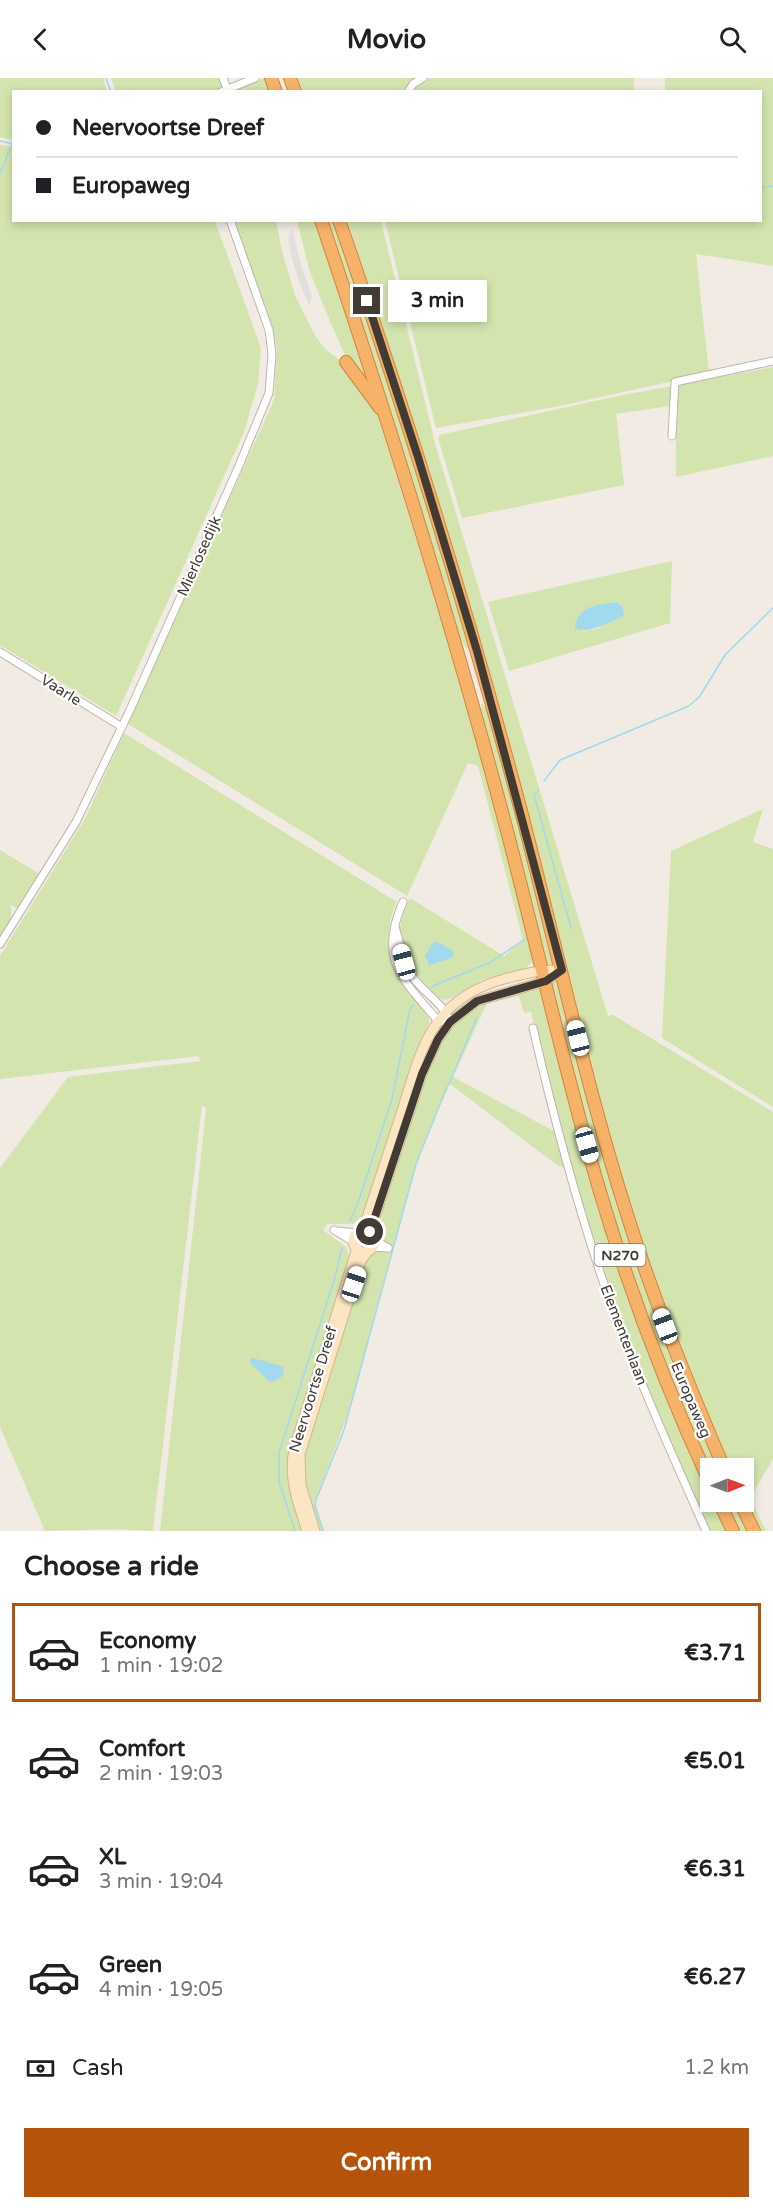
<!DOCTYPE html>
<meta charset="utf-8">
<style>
:root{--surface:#fff;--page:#f2f2f2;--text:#202124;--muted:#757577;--line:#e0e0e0;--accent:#b45309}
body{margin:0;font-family:"Varela Round",sans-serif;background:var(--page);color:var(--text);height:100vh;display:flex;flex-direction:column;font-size:22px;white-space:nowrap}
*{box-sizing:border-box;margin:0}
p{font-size:20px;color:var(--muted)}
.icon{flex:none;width:33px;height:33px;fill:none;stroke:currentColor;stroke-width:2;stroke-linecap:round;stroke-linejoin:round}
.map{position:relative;height:1453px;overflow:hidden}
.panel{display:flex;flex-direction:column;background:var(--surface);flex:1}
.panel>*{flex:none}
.banner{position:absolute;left:12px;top:12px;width:750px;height:132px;border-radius:0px;box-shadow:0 3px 9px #0003;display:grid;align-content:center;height:132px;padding:0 24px;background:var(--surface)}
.needle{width:39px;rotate:89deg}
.tools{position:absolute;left:700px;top:1380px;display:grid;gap:12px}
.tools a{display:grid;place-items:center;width:54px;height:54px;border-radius:0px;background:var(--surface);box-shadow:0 3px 9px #0003;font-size:30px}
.end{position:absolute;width:27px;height:27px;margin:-14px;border:8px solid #423b34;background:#fff;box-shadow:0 0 0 3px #fff}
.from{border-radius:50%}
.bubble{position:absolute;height:42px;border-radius:0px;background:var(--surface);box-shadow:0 3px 9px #0003;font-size:20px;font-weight:700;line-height:42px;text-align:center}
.car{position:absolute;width:18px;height:36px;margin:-18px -9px;border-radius:8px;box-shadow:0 0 4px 2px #0007;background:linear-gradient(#fff 24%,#345 0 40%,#fff 0 76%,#345 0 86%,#fff 0)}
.banner b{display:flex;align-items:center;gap:21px;height:57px;font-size:22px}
.banner b+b{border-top:2px solid var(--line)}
.banner i{width:15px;height:15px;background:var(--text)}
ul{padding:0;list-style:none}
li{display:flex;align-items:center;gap:18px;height:99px;margin:0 12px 9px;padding:0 12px;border:3px solid transparent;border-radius:0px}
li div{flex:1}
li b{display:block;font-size:22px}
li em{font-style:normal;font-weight:700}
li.active{border-color:var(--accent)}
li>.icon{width:54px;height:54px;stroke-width:1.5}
h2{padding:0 24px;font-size:27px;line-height:72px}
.pay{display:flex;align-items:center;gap:15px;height:66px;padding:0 24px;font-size:22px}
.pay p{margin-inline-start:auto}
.primary-button{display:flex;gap:12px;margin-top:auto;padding:12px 24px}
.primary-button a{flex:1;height:69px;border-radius:0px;background:var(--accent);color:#fff;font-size:24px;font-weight:700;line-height:69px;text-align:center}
header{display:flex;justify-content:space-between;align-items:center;height:78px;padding:0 24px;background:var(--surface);font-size:27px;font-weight:700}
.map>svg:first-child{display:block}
.green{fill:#d3e4ae;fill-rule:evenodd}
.parking{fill:#e1dedc}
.water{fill:#a2d9ec}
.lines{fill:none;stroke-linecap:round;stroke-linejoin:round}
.stream{stroke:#a2d9ec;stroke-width:1.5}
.street-casing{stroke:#bfb4aa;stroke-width:9}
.secondary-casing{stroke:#cfb796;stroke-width:11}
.highway-casing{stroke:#d4843a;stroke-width:14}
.street{stroke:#fff;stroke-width:7}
.secondary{stroke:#fbe5c3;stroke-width:9}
.highway{stroke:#f6b269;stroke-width:12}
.route{stroke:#423b34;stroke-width:8}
.labels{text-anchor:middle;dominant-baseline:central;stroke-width:4.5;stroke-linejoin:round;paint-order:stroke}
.shield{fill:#fff;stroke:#7b7671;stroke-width:1.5}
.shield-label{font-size:14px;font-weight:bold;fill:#423b34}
.street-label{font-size:15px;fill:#423b34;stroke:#fff}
</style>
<header><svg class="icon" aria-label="back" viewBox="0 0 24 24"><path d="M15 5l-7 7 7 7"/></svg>Movio<svg class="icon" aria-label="search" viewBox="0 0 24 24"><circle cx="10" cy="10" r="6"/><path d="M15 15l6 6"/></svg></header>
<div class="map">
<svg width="773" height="1453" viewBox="0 0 773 1453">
<rect width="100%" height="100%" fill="#f1ebe4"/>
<g class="green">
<path d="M0,0H103L107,13L14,14L13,62L0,59Z"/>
<path d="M111,0H221C223,6 220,10 215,13L116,14Z"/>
<path d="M264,0L269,13L229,14Z"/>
<path d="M298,0H634L633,14H302Z"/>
<path d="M665,0H773V188L696,176L709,295L560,328L436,350L385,143L760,142V14L665,13Z"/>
<path d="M0,67L13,69L14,142H167C177,146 202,143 215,143L261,270L258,306L244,354L116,638L0,567Z"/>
<path d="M234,143H276L282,173L295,217L314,256L325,271L345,286L377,335L452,577L492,719L532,876V884L524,892L482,902L447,922C422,921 402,878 400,857C399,844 404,831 410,820L504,878L523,862L478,688L468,685L407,818L128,646L274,322L277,269L268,238Z"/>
<path d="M297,143H315L371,313L347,282L324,229L310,194Z"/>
<path d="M324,143H337L399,329L467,563L468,570H466L460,560H457Z"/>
<path d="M347,143H381L436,369L608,938L613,937L773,1034V1381L750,1420L766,1453H761L744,1419V1390H731C682,1282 642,1172 609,1058C581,957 559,853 532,752C477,547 415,344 347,143Z"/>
<path d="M773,289V378L676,399V327L616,336L624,407L462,440L438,360L440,357L613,319Z"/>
<path d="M672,483L670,545L509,593L488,524ZM617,524L623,529L624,538L603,545L598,551L582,553L598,527Z"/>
<path d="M482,625L489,636H491L555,888L546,890L480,641Z"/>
<path d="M124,655L397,824C382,856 388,890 411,917C417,925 425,930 429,939V945L415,978L365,1141L360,1140L353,1146H327L323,1152L346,1169L350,1180L292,1370L303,1453H160L204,1051L206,1030L202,1027L153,1453L116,1451L45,1453L0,1349V1090L68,999L200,983L199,978L0,1001V878L85,741Z"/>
<path d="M763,731L753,764L773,771V1029L662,960L671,773Z"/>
<path d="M0,772L41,797L19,831L11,827V845L0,862Z"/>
<path d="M557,901L579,990L721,1390H711V1397L645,1237L604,1114L550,903Z"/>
<path d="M531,910L539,912L543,915C562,994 579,1075 605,1153C635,1243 672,1332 711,1419V1424H713L727,1453H709C676,1380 642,1307 615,1231C581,1134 554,1034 531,934L524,935L519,918L487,925L453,999L554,1053L566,1090L557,1087L450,1006L427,1056L411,1105L351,1328L315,1423L324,1453H319L300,1388L364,1180L372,1174L383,1173L385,1164L377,1158L375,1152L420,1005L448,950L475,927L528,911L530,915L532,914Z"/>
<path d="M723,1424H736L750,1453H738Z"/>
</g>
<path class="parking" d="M292,151L301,187L312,218L309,227L298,201L290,172L288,161Z"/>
<g class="water">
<path d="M617,524L623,529L624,538C609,543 591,557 575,550C577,528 599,526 617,524Z"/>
<path d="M436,863L453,873L454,877L452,880L429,887L425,878L432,866Z"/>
<path d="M253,1280L284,1289L283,1298L272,1304L269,1303L250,1285V1281Z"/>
</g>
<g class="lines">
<g class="stream">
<path d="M106,0L111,14"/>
<path d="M0,63L14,66"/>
<path d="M0,95L12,66"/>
<path d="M760,110L773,108"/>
<path d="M544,703L560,682L689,628L700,618L725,577L773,530"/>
<path d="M538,713L534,717L571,850"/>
<path d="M431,909L491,884L525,861"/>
<path d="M449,1006L477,939"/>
<path d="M350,1143L358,1125L392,1021L410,931L413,927"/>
<path d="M295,1453L279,1404V1375L336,1196L342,1170"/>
<path d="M323,1453L315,1428L316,1422L344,1352L416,1086L447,1009"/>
</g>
<defs>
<g id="street">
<path d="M223,0L227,11"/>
<path d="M221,14L255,0"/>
<path d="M408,14L413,6L423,0"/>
<path d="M672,358L675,304L773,283"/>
<path d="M0,574L122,649"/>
<path d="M395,848C400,866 403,885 414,901C426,916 443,925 450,944L438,943C403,901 377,882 403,824"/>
<path d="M0,866L76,744L130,632L238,390L269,315L272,276L269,252L230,142"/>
<path d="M533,950C553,1037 576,1124 605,1209C634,1292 670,1372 706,1453"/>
<path d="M334,1152L354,1164"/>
<path d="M338,1153L356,1155"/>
<path d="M375,1162L388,1170"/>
<path d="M373,1169L388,1170"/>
</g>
<g id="secondary">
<path d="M363,1152C375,1114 388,1076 400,1039C421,974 428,922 504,901C524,896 541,891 562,892"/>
<circle cx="364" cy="1163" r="11"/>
<path d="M370,1154L422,996L438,961L450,944L477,923L546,903L562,892"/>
<path d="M307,1453C298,1425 288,1401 294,1371L357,1170"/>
<path d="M315,1453L301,1407L300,1376L361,1183L368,1173"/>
</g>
<g id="highway">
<path d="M271,0L276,14"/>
<path d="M290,0L295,14"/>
<path d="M321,142C387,338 449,535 502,734C536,861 563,989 600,1114C630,1215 667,1312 711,1407"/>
<path d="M339,142C407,337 468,534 521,733C556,866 584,1001 626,1133C653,1221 688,1306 724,1390"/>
<path d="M346,284L380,330"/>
<path d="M719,1424L733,1453"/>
<path d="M740,1424L754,1453"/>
</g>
</defs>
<use href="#street" class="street-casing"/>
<use href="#secondary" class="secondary-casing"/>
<use href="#highway" class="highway-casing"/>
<use href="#street" class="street"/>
<use href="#secondary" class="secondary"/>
<use href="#highway" class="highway"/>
</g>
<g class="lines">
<path class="route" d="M367,223L418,379L477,573L562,892L546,903L477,923L450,944L438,961L422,996L370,1154"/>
</g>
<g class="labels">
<rect class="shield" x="594.5" y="1166" width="51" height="22" rx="4.5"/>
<g class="shield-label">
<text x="620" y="1177">N270</text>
</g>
<g class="street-label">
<text transform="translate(199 478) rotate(-66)">Mierlosedijk</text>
<text transform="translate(61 612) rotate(32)">Vaarle</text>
<text transform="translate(624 1257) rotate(69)">Elementenlaan</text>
<text transform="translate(313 1311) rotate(-73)">Neervoortse Dreef</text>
<text transform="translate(691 1322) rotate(67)">Europaweg</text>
</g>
</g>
</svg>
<div class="tools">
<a><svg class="needle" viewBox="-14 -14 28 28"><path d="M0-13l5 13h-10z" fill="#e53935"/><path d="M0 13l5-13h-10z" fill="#757577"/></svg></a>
</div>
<i class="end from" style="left:370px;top:1154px"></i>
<i class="end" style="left:367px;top:223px"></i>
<div class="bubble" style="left:388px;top:202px;width:99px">3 min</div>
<i class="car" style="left:404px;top:884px;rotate:345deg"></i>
<i class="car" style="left:578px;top:960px;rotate:346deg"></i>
<i class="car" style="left:587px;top:1067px;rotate:164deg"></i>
<i class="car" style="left:354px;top:1206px;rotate:18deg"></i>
<i class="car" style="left:665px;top:1248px;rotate:339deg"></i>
<div class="banner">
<b><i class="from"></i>Neervoortse Dreef</b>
<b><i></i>Europaweg</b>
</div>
</div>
<section class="panel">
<h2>Choose a ride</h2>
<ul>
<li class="active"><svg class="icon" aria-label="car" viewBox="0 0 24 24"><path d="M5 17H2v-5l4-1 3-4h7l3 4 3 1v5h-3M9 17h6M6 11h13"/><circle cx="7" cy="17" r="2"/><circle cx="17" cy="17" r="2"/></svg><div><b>Economy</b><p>1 min · 19:02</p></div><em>€3.71</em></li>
<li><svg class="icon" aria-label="car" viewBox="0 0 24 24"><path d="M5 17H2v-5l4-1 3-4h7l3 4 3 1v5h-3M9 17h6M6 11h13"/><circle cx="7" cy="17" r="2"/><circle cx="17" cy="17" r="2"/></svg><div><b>Comfort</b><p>2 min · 19:03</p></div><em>€5.01</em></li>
<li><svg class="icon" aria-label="car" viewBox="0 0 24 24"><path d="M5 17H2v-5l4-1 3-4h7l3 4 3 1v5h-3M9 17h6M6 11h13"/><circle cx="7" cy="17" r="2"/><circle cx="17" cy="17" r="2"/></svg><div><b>XL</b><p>3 min · 19:04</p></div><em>€6.31</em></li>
<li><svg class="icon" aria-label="car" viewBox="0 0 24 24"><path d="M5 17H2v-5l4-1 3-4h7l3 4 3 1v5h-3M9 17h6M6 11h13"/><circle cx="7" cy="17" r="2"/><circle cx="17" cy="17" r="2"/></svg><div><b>Green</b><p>4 min · 19:05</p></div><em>€6.27</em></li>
</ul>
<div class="pay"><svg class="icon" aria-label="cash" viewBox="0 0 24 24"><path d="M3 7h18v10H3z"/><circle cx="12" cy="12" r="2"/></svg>Cash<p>1.2 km</p></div>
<div class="primary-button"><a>Confirm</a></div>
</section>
